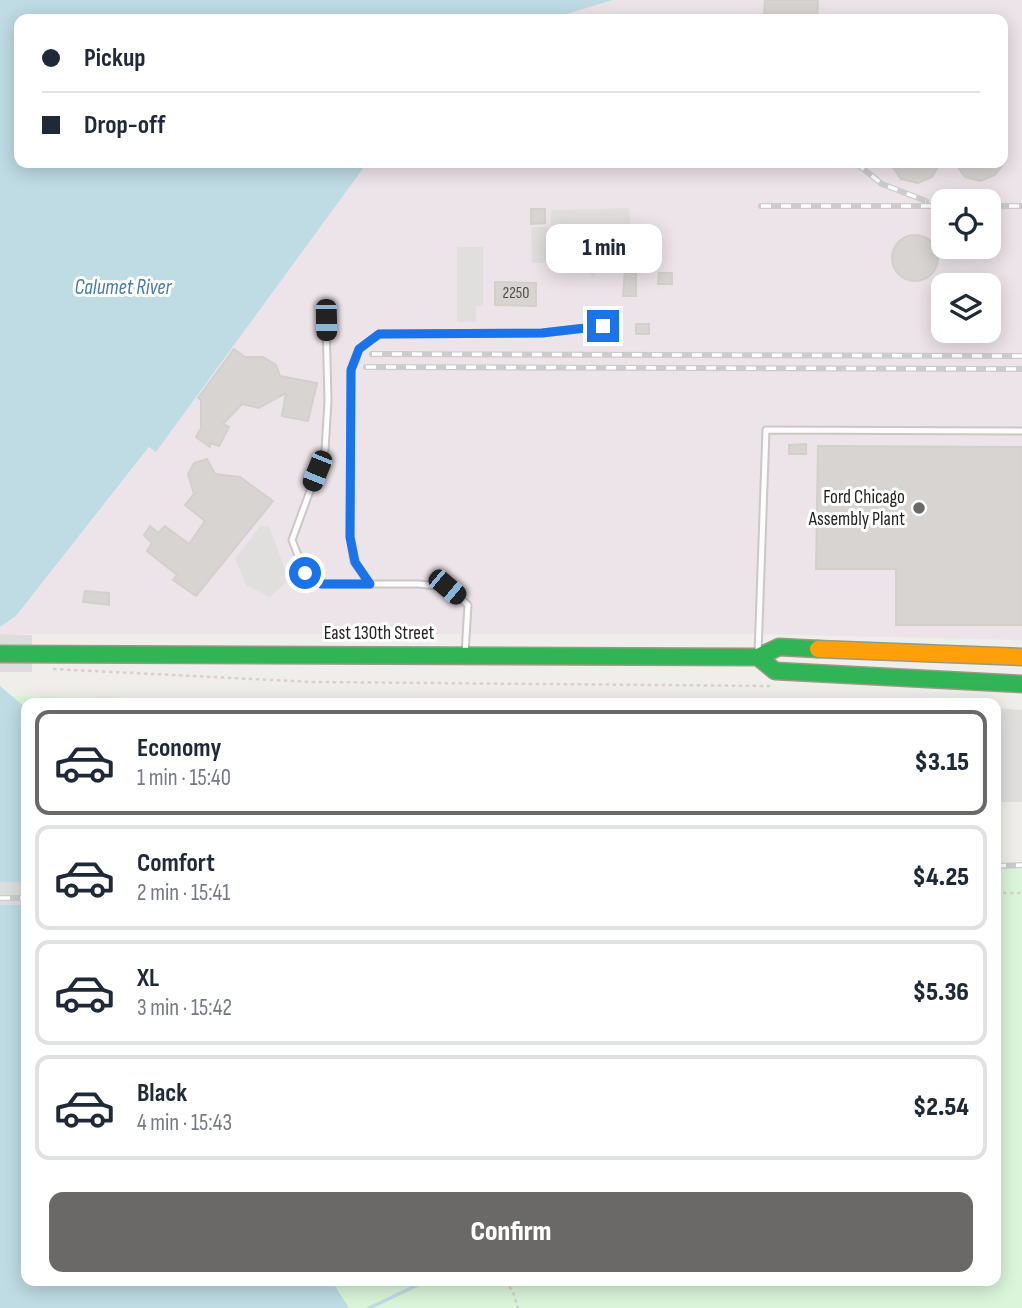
<!DOCTYPE html>
<meta charset="utf-8">
<style>
:root{--surface:#fff;--page:#f6f6f7;--text:#1f2937;--muted:#747a83;--line:#e0e1e3;--accent:#6a6968}
body{margin:0;font-family:"Sofia Sans Condensed",sans-serif;background:var(--page);color:var(--text);height:100vh;display:flex;flex-direction:column;font-size:26px;white-space:nowrap}
*{box-sizing:border-box;margin:0}
p{font-size:23px;color:var(--muted)}
.icon{flex:none;width:38px;height:38px;fill:none;stroke:currentColor;stroke-width:2;stroke-linecap:round;stroke-linejoin:round}
.map{position:relative;flex:1;overflow:hidden}
.sheet{position:absolute;left:21px;top:698px;width:980px;height:588px;display:flex;flex-direction:column;background:var(--surface);border-radius:14px;box-shadow:0 4px 18px #0003}
.sheet>*{flex:none}
.hud{position:absolute;left:14px;top:14px;width:994px;height:154px;border-radius:14px;box-shadow:0 4px 18px #0003;display:grid;align-content:center;height:154px;padding:0 28px;background:var(--surface)}
.controls{position:absolute;left:931px;top:189px;display:grid;gap:14px}
.controls a{display:grid;place-items:center;width:70px;height:70px;border-radius:14px;background:var(--surface);box-shadow:0 4px 18px #0003;font-size:35px}
.end{position:absolute;width:32px;height:32px;margin:-16px;border:9px solid #1a73e8;background:#fff;box-shadow:0 0 0 4px #fff}
.from{border-radius:50%}
.bubble{position:absolute;height:49px;border-radius:14px;background:var(--surface);box-shadow:0 4px 18px #0003;font-size:23px;font-weight:800;line-height:49px;text-align:center}
.car{position:absolute;width:21px;height:42px;margin:-21px -10px;border-radius:9px;box-shadow:0 0 5px 2px #0007;background:linear-gradient(#222 24%,#8ab4d8 0 40%,#222 0 76%,#8ab4d8 0 86%,#222 0)}
.hud b{display:flex;align-items:center;gap:24px;height:66px;font-size:26px}
.hud b+b{border-top:2px solid var(--line)}
.hud i{width:18px;height:18px;background:var(--text)}
ul{padding:12px 0 0;list-style:none}
li{display:flex;align-items:center;gap:21px;height:105px;margin:0 14px 10px;padding:0 14px;border:4px solid var(--line);border-radius:14px}
li div{flex:1}
li b{display:block;font-size:26px}
li em{font-style:normal;font-weight:800}
li.current{border-color:var(--accent)}
li>.icon{width:63px;height:63px;stroke-width:1.5}
.primary-button{display:flex;gap:14px;margin-top:auto;padding:14px 28px}
.primary-button a{flex:1;height:80px;border-radius:14px;background:var(--accent);color:#fff;font-size:28px;font-weight:800;line-height:80px;text-align:center}
.map>svg:first-child{display:block}
.industrial{fill:#ede4e9;fill-rule:evenodd}
.park{fill:#daf5da}
.parking{fill:#e0dfde}
.water{fill:#bfdbe3}
.pier{fill:#dedddd}
.lines{fill:none;stroke-linecap:round;stroke-linejoin:round}
.stream{stroke:#bfdbe3;stroke-width:3.5}
.building{fill:#d7d4d2;stroke:#d3d0cc;stroke-width:2}
.lane-casing{stroke:#c9c8c7;stroke-width:9}
.fast-casing{stroke:#999a82;stroke-width:19}
.slow-casing{stroke:#999a82;stroke-width:19}
.path{stroke:#dccecd;stroke-width:2.5;stroke-dasharray:3.5 3.5;stroke-linecap:butt}
.lane{stroke:#fdfcfc;stroke-width:5}
.fast{stroke:#30b455;stroke-width:16}
.slow{stroke:#ff9f0a;stroke-width:16}
.rail-casing{stroke:#ccc;stroke-width:6}
.rail{stroke:#fff;stroke-width:3.5;stroke-dasharray:10;stroke-linecap:butt}
.route{stroke:#1a73e8;stroke-width:9}
.poi-dot{fill:#6a6968;stroke:#fff;stroke-width:2.5}
.labels{text-anchor:middle;dominant-baseline:central;stroke-width:6;stroke-linejoin:round;paint-order:stroke}
.number-label{font-size:16px;fill:#4f4e4e}
.poi-label{font-size:19px;fill:#222;stroke:#fff;text-anchor:end}
.street-label{font-size:19px;fill:#222;stroke:#fff}
.water-label{font-size:21px;font-style:italic;fill:#4a7aab;stroke:#fff}
</style>
<div class="map">
<svg width="1022" height="1308" viewBox="0 0 1022 1308">
<rect width="100%" height="100%" fill="#f0eeeb"/>
<path class="industrial" d="M613,0H1022V640L748,634H0V627L17,615L150,447L157,451L367,163H1003V19H550ZM943,201H989V247H943ZM943,285H989V331H943Z"/>
<g class="park">
<path d="M9,696L466,703L26,704V708Z"/>
<path d="M996,865H1022V1308H349L332,1281H996Z"/>
</g>
<g class="parking">
<path d="M629,208L631,231L592,277L585,263H532L531,227H551V210Z"/>
<path d="M457,247H483V306H476V322H457Z"/>
<path d="M260,526H269L289,580L270,597L246,585L235,559Z"/>
<path d="M996,708L1022,710V802H996Z"/>
</g>
<g class="water">
<path d="M0,0H613L550,19H19V163H367L156,452L149,447L16,616L0,627Z"/>
<path d="M0,686L26,708V1281H332L349,1308H0Z"/>
</g>
<g class="pier">
<path d="M0,634L32,635V672H0Z"/>
<rect x="0" y="882" width="26" height="23"/>
</g>
<g class="lines">
<path class="stream" d="M369,1308L426,1281"/>
</g>
<g class="building">
<path d="M765,0H818L817,19H764Z"/>
<path d="M890,163H940L932,177L918,183L901,179Z"/>
<path d="M955,163H1004L995,175L980,181L965,177Z"/>
<path d="M531,209H545V223L531,224Z"/>
<circle cx="915" cy="258" r="23"/>
<path d="M627,244H636V296H623Z"/>
<path d="M659,273H672V284H658Z"/>
<path d="M495,282L536,283V306L495,305Z"/>
<rect x="636" y="324" width="13" height="10"/>
<path d="M234,349L245,357H263L276,365L280,376L317,383L308,421L282,416L286,393L259,408L242,404L223,424L229,427L219,446L210,443V447L196,437L201,428V400L198,398Z"/>
<path d="M806,444V454H789V445Z"/>
<path d="M818,446L1022,447V625H896V569H816Z"/>
<path d="M207,459L215,474L240,477L273,501L196,596L173,580L177,575L147,551L152,543L144,535L150,526L158,533L165,526L189,544L205,521L185,505L194,494L188,474L194,463Z"/>
<path d="M85,591L109,593V605L83,602Z"/>
</g>
<g class="lines">
<defs>
<g id="lane">
<path d="M326,320L328,401L325,450L292,540L305,573L321,584H418L447,587L468,605L465,654"/>
<path d="M370,584L354,562L350,537L351,370L359,349L379,334L542,333L603,326"/>
<path d="M758,654L766,430L1022,431"/>
</g>
<g id="fast">
<path d="M0,654L758,657L779,647L818,649"/>
<path d="M758,657L775,671L1022,684"/>
</g>
<path id="slow" d="M818,649L1022,657"/>
</defs>
<use href="#lane" class="lane-casing"/>
<use href="#fast" class="fast-casing"/>
<use href="#slow" class="slow-casing"/>
<g class="path">
<path d="M53,669L312,682L774,686"/>
<path d="M996,893H1022"/>
<path d="M505,1281L513,1292L518,1308"/>
</g>
<use href="#lane" class="lane"/>
<use href="#fast" class="fast"/>
<use href="#slow" class="slow"/>
<defs>
<g id="rail">
<path d="M856,163L882,184L926,201"/>
<path d="M761,206H943"/>
<path d="M989,206H1022"/>
<path d="M372,354L1022,356"/>
<path d="M366,367L1022,369"/>
<path d="M996,866L1022,865"/>
<path d="M0,898H26"/>
</g>
</defs>
<use href="#rail" class="rail-casing"/>
<use href="#rail" class="rail"/>
</g>
<g class="lines">
<path class="route" d="M305,573L321,584H370L355,562L350,537L351,370L359,349L379,334L542,333L603,326"/>
</g>
<circle class="poi-dot" cx="919" cy="508" r="7"/>
<g class="labels">
<g class="number-label">
<text x="516" y="293">2250</text>
</g>
<g class="poi-label">
<text x="905" y="497">Ford Chicago<tspan x="905" dy="22">Assembly Plant</tspan></text>
</g>
<g class="street-label">
<text x="379" y="633">East 130th Street</text>
</g>
<g class="water-label">
<text x="123" y="287">Calumet River</text>
</g>
</g>
</svg>
<div class="controls">
<a><svg class="icon" aria-label="locate" viewBox="0 0 24 24"><circle cx="12" cy="12" r="6"/><path d="M12 2v4M12 18v4M2 12h4M18 12h4"/></svg></a>
<a><svg class="icon" aria-label="layers" viewBox="0 0 24 24"><path d="M12 4l9 5-9 5-9-5zM3 14l9 5 9-5"/></svg></a>
</div>
<i class="end from" style="left:305px;top:573px"></i>
<i class="end" style="left:603px;top:326px"></i>
<div class="bubble" style="left:546px;top:224px;width:116px">1 min</div>
<i class="car" style="left:326px;top:320px;rotate:179deg"></i>
<i class="car" style="left:317px;top:471px;rotate:202deg"></i>
<i class="car" style="left:447px;top:587px;rotate:130deg"></i>
<div class="hud">
<b><i class="from"></i>Pickup</b>
<b><i></i>Drop-off</b>
</div>
<section class="sheet">
<ul>
<li class="current"><svg class="icon" aria-label="car" viewBox="0 0 24 24"><path d="M5 17H2v-5l4-1 3-4h7l3 4 3 1v5h-3M9 17h6M6 11h13"/><circle cx="7" cy="17" r="2"/><circle cx="17" cy="17" r="2"/></svg><div><b>Economy</b><p>1 min · 15:40</p></div><em>$3.15</em></li>
<li><svg class="icon" aria-label="car" viewBox="0 0 24 24"><path d="M5 17H2v-5l4-1 3-4h7l3 4 3 1v5h-3M9 17h6M6 11h13"/><circle cx="7" cy="17" r="2"/><circle cx="17" cy="17" r="2"/></svg><div><b>Comfort</b><p>2 min · 15:41</p></div><em>$4.25</em></li>
<li><svg class="icon" aria-label="car" viewBox="0 0 24 24"><path d="M5 17H2v-5l4-1 3-4h7l3 4 3 1v5h-3M9 17h6M6 11h13"/><circle cx="7" cy="17" r="2"/><circle cx="17" cy="17" r="2"/></svg><div><b>XL</b><p>3 min · 15:42</p></div><em>$5.36</em></li>
<li><svg class="icon" aria-label="car" viewBox="0 0 24 24"><path d="M5 17H2v-5l4-1 3-4h7l3 4 3 1v5h-3M9 17h6M6 11h13"/><circle cx="7" cy="17" r="2"/><circle cx="17" cy="17" r="2"/></svg><div><b>Black</b><p>4 min · 15:43</p></div><em>$2.54</em></li>
</ul>
<div class="primary-button"><a>Confirm</a></div>
</section>
</div>
